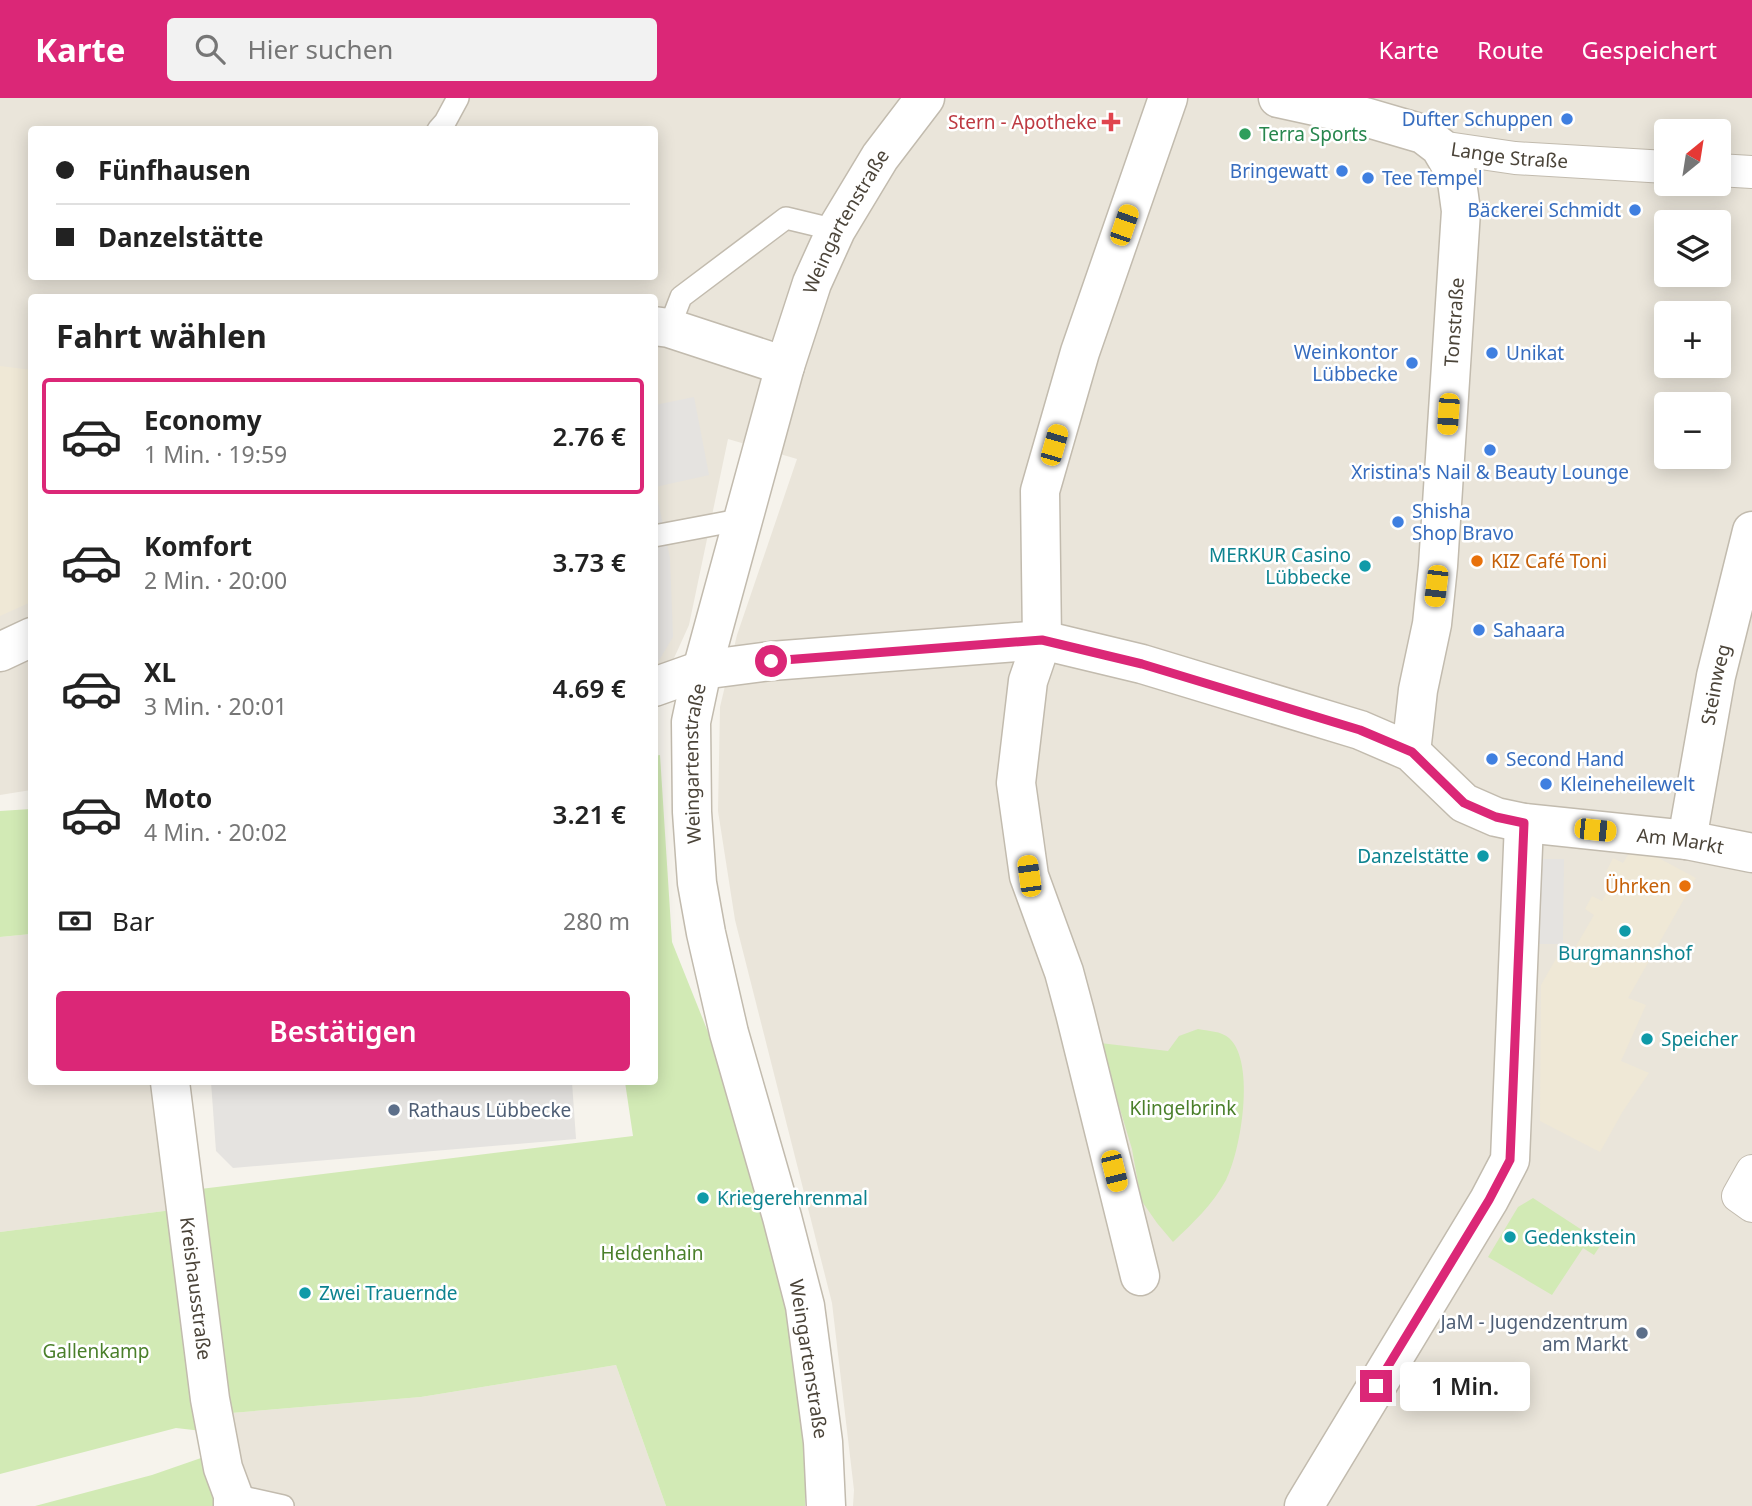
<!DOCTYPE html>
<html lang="de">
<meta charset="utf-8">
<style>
:root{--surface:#fff;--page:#f2f2f2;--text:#222;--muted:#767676;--line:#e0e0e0;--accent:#db2777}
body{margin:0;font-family:"Noto Sans",sans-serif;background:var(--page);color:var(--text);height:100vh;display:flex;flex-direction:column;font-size:26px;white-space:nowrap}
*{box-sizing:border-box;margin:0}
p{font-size:23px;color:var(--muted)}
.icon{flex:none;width:38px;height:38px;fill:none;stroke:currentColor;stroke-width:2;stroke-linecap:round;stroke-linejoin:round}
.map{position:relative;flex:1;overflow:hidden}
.details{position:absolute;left:28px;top:196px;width:630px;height:791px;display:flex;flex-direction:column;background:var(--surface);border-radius:7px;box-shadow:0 4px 18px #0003}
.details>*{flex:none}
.top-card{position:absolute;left:28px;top:28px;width:630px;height:154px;border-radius:7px;box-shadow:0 4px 18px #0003;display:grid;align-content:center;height:154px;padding:0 28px;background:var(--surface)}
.needle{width:46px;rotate:30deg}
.fabs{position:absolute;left:1654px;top:21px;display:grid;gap:14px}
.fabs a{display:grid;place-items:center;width:77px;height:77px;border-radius:7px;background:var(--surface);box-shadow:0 4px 18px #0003;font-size:35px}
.end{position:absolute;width:32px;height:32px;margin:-16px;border:9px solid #db2777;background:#fff;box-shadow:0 0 0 4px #fff}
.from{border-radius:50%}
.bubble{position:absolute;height:49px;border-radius:7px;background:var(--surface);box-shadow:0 4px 18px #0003;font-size:23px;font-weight:600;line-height:49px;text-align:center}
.car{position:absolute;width:21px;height:42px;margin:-21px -10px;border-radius:9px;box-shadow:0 0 5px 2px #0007;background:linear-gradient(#f5c518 24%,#345 0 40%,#f5c518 0 76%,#345 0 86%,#f5c518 0)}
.top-card b{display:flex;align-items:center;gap:24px;height:66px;font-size:26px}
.top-card b+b{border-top:2px solid var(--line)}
.top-card i{width:18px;height:18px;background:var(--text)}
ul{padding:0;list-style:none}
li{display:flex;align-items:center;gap:21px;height:116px;margin:0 14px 10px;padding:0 14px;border:4px solid transparent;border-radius:7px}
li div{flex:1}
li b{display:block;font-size:26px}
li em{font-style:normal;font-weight:600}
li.on{border-color:var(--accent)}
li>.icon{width:63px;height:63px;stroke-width:1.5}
h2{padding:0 28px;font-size:32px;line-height:84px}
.pay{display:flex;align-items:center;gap:18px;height:77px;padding:0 28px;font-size:26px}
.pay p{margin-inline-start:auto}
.button{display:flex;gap:14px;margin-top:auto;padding:14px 28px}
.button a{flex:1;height:80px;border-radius:7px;background:var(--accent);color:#fff;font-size:28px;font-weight:600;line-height:80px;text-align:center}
header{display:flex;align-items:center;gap:42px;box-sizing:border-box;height:98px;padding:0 35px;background:var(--accent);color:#fff}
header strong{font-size:33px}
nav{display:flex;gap:38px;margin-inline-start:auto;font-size:24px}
.search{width:490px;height:63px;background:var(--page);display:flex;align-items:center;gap:18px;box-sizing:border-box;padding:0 24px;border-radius:7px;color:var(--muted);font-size:26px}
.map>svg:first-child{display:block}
.residential{fill:#eae5da;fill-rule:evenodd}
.education{fill:#efe8d6}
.green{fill:#d2eab5}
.parking{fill:#e5e3e0}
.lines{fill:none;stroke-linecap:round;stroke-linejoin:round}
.service-casing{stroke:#c2bbae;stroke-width:24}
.pedestrian-casing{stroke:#c2bbae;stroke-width:34}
.minor-casing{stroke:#c2bbae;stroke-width:41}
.service{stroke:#fff;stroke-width:21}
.pedestrian{stroke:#fff;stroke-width:32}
.minor{stroke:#fff;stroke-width:38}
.route{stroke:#db2777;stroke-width:9}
.shop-dot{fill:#3f7fe0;stroke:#fff;stroke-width:2.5}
.health-dot{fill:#e0444e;stroke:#fff;stroke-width:2.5}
.leisure-dot{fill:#2e9e5b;stroke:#fff;stroke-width:2.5}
.food-dot{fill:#e8710a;stroke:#fff;stroke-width:2.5}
.culture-dot{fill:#0f9aa8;stroke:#fff;stroke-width:2.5}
.service-dot{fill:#5c6f8a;stroke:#fff;stroke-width:2.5}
.labels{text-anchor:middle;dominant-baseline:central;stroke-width:5;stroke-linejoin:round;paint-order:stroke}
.shop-label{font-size:19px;fill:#366cbe;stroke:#fff;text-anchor:start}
.health-label{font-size:19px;fill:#be3a42;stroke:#fff;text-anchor:end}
.leisure-label{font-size:19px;fill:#27864d;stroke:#fff;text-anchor:start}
.street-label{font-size:19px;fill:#4b4439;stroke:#fff}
.culture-label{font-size:19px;fill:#0d838f;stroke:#fff;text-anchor:start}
.food-label{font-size:19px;fill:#c56008;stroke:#fff;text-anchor:start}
.park-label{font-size:19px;fill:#4a7f2a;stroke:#fff}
.service-label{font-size:19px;fill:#4e5e75;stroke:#fff;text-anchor:start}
</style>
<header>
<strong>Karte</strong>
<div class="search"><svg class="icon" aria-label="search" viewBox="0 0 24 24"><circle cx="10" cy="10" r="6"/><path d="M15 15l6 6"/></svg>Hier suchen</div>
<nav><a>Karte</a><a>Route</a><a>Gespeichert</a></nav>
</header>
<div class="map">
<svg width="1752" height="1408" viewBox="0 0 1752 1408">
<rect width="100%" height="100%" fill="#f6f3ec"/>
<g class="residential">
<path d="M0,0H1752V1408H853L854,1392L832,1205L735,822L718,713L720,609L737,537L797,361L728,341L689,527L670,569L655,572L654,200H32L31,692L0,697ZM32,32H654V178H32ZM1666,33H1718V86H1666ZM1666,124H1718V177H1666ZM1666,215H1718V268H1666ZM1666,306H1718V359H1666Z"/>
<path d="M31,836L32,984H155L172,1112L0,1134V839Z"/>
<path d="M616,1267L666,1408H214L203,1332L231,1315L421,1299Z"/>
</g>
<g class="education">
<path d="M0,268L32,272L31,504L0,518Z"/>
<path d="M1634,747L1696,780L1628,900L1646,907L1621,963L1649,975L1623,1013L1600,1054L1540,1023L1541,887L1562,850L1572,855L1594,817L1585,811L1592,798L1602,803L1614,781L1605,776L1613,760L1623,765Z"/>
</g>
<g class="green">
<path d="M660,657L672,844L724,974L784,1201L806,1359L805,1408H666L616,1267L421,1299L231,1315L192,1092L633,1038L625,984H654V658Z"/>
<path d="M31,711V836L0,839V713Z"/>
<path d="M1198,931C1208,933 1221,933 1229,940C1256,964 1241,1053 1226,1082C1213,1106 1193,1125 1173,1144L1157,1125L1141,1102L1132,1051L1100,945L1168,953L1179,938Z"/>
<path d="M1533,1100L1602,1145L1594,1157L1583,1150L1552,1197L1488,1159L1518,1109Z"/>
<path d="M172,1112L214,1408H35L152,1377L201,1360L202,1333L176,1330L0,1376V1134Z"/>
</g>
<g class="parking">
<path d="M694,299L709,377L655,389L670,460L673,539L655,569V307Z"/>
<path d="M1539,761H1564L1563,846H1538Z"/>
<path d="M211,984H572L576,1041L233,1070L216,1053Z"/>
</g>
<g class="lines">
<defs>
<g id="service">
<path d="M438,32L445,24L458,0"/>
<path d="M669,230L681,199L786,120L836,132"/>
<path d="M654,438L744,421"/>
<path d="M233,1397L283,1408"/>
</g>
<g id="pedestrian">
<path id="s1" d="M1440,49L1515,60L1666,69"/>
<path d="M1718,72L1752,74"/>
<path d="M1752,1073L1738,1098L1752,1108"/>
</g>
<g id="minor">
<path d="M1278,0L1365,19L1423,36L1440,49L1456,76L1461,113L1438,468L1432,526L1418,592L1411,654"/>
<path d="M654,228L669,230L785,268"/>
<path d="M0,554L32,539"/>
<path id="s2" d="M654,589L702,572L771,563L1042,542L1142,566L1360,632L1411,654L1464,705L1496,719L1524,725L1687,742L1752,755"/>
<path id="s3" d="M1687,742L1716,578L1752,433"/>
<path id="s4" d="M170,984L210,1301L223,1370L233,1397V1408"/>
<path d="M1140,1178L1075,915L1064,874L1029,778L1016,685L1028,583L1042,542L1040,393L1080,254L1168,0"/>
<path id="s5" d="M826,1408L823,1344L805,1208L782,1119L729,935L706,835L697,785L692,714L691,624L702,572L785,268L812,185L836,132L880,59L925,0"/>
<path d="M1304,1408L1489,1102L1510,1062L1524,725"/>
</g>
</defs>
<use href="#service" class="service-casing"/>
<use href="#pedestrian" class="pedestrian-casing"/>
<use href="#minor" class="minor-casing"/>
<use href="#service" class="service"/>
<use href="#pedestrian" class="pedestrian"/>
<use href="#minor" class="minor"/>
</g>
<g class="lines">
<path class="route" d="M771,563L1042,542L1142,566L1360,632L1412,654L1464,705L1496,719L1524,725L1510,1062L1489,1102L1376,1288"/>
</g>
<g class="shop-dot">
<circle cx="1567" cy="21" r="7"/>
<circle cx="1342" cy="73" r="7"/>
<circle cx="1368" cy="80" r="7"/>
<circle cx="1635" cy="112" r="7"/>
<circle cx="1492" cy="255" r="7"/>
<circle cx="1412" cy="265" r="7"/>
<circle cx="1490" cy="352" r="7"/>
<circle cx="1398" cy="424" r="7"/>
<circle cx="1479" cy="532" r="7"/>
<circle cx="1492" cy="661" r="7"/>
<circle cx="1546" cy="686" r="7"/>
</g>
<path class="health-dot" d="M1107.5 13.5h7v7h7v7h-7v7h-7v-7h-7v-7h7z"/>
<circle class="leisure-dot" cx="1245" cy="36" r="7"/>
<g class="food-dot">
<circle cx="1477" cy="463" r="7"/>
<circle cx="1685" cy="788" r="7"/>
</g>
<g class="culture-dot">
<circle cx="1365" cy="468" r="7"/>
<circle cx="1483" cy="758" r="7"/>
<circle cx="1625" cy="833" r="7"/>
<circle cx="1647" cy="941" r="7"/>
<circle cx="703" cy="1100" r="7"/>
<circle cx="1510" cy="1139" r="7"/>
<circle cx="305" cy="1195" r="7"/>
</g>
<g class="service-dot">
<circle cx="394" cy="1012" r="7"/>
<circle cx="1642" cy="1235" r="7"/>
</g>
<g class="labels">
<g class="shop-label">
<text x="1553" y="21" text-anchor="end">Dufter Schuppen</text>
<text x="1328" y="73" text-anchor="end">Bringewatt</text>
<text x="1382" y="80">Tee Tempel</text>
<text x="1621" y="112" text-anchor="end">Bäckerei Schmidt</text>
<text x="1398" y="254" text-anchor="end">Weinkontor<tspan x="1398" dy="22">Lübbecke</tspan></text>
<text x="1506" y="255">Unikat</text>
<text x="1490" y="374" text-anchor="middle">Xristina's Nail &amp; Beauty Lounge</text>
<text x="1412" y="413">Shisha<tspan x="1412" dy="22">Shop Bravo</tspan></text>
<text x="1493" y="532">Sahaara</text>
<text x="1506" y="661">Second Hand</text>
<text x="1560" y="686">Kleineheilewelt</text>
</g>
<g class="health-label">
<text x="1097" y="24">Stern - Apotheke</text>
</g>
<g class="leisure-label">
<text x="1259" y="36">Terra Sports</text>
</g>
<g class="street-label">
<text stroke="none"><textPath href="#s1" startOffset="70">Lange Straße</textPath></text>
<text stroke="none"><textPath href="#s5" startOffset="1325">Weingartenstraße</textPath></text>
<text transform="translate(1454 224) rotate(-86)">Tonstraße</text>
<text stroke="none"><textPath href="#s3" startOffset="158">Steinweg</textPath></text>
<text stroke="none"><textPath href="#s5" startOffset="758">Weingartenstraße</textPath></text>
<text stroke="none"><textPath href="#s2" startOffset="1073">Am Markt</textPath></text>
<text stroke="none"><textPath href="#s4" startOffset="208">Kreishausstraße</textPath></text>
<text transform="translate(809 1261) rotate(81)">Weingartenstraße</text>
</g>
<g class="culture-label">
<text x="1351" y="457" text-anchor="end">MERKUR Casino<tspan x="1351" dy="22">Lübbecke</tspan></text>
<text x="1469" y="758" text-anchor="end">Danzelstätte</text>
<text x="1625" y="855" text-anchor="middle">Burgmannshof</text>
<text x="1661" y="941">Speicher</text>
<text x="717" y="1100">Kriegerehrenmal</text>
<text x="1524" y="1139">Gedenkstein</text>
<text x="319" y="1195">Zwei Trauernde</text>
</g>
<g class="food-label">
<text x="1491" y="463">KIZ Café Toni</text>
<text x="1671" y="788" text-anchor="end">Ührken</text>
</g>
<g class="park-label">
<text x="1183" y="1010">Klingelbrink</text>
<text x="652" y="1155">Heldenhain</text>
<text x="96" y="1253">Gallenkamp</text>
</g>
<g class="service-label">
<text x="408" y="1012">Rathaus Lübbecke</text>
<text x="1628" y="1224" text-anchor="end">JaM - Jugendzentrum<tspan x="1628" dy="22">am Markt</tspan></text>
</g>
</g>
</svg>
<div class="fabs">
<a><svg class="needle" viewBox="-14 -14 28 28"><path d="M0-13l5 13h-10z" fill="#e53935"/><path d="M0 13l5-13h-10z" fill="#767676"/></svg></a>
<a><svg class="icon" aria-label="layers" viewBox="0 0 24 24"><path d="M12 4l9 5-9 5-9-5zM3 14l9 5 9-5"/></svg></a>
<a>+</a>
<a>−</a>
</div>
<i class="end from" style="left:771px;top:563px"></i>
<i class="end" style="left:1376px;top:1288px"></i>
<div class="bubble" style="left:1400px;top:1264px;width:130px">1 Min.</div>
<i class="car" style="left:1124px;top:127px;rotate:19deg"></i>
<i class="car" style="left:1448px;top:316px;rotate:184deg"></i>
<i class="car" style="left:1054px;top:347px;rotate:16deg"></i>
<i class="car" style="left:1436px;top:488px;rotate:187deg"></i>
<i class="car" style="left:1595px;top:732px;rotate:96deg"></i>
<i class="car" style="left:1029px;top:778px;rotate:352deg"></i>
<i class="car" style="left:1114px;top:1073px;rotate:166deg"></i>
<div class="top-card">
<b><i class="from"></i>Fünfhausen</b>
<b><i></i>Danzelstätte</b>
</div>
<section class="details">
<h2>Fahrt wählen</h2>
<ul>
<li class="on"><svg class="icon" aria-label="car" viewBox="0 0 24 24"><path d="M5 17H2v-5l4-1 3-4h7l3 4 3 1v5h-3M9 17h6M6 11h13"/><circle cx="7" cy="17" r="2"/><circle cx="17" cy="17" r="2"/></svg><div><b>Economy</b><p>1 Min. · 19:59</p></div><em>2.76 €</em></li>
<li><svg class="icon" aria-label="car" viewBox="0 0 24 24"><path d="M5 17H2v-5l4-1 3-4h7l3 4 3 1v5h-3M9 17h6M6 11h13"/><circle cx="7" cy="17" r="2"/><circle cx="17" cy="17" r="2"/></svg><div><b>Komfort</b><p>2 Min. · 20:00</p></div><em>3.73 €</em></li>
<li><svg class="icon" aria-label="car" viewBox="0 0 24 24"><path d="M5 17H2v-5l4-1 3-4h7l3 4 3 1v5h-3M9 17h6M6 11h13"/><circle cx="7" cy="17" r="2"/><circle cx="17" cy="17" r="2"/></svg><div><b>XL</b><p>3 Min. · 20:01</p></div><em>4.69 €</em></li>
<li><svg class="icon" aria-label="car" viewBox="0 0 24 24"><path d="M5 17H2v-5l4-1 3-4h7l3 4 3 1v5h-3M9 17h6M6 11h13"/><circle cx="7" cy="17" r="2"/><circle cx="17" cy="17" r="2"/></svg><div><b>Moto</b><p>4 Min. · 20:02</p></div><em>3.21 €</em></li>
</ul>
<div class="pay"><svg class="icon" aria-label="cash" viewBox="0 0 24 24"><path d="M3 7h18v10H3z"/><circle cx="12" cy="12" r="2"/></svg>Bar<p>280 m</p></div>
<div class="button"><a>Bestätigen</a></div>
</section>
</div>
